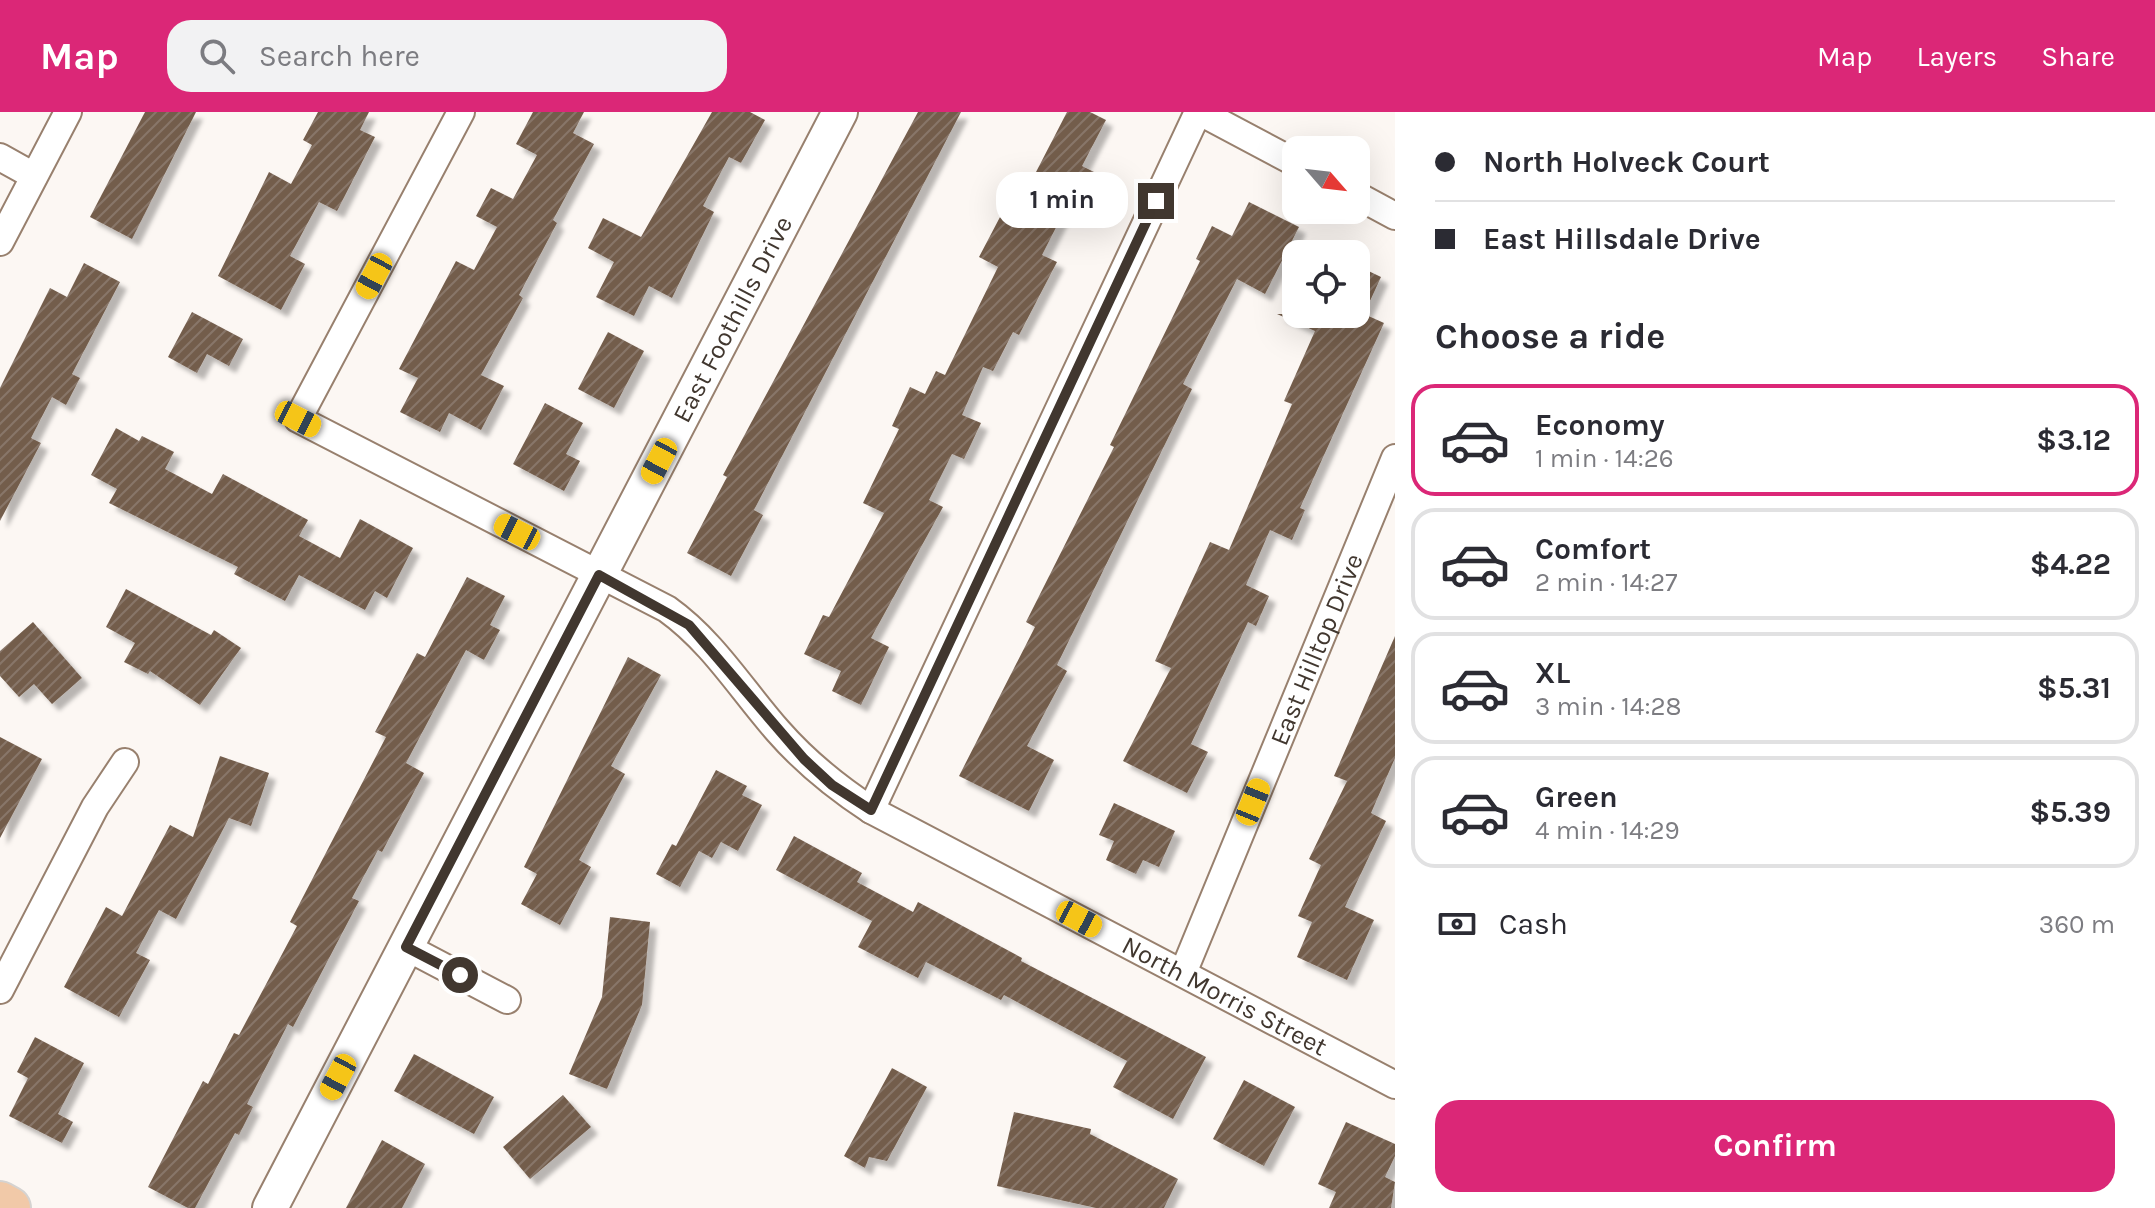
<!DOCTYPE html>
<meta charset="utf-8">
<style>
:root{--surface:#fff;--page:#f2f2f3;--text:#2b2b33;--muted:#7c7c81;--line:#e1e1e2;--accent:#db2777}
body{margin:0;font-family:Karla,sans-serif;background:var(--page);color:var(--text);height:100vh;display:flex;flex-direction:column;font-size:30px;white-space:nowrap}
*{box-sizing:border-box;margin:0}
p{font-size:26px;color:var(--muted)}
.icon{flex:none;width:44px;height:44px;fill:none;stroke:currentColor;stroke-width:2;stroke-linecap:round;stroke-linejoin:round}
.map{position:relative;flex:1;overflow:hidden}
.details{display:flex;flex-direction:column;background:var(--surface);width:760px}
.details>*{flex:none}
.banner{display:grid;align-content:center;height:176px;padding:0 40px;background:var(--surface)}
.needle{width:52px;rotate:118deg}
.fabs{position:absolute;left:1282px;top:24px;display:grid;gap:16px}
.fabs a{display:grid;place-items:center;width:88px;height:88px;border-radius:16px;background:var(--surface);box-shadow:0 8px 32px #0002;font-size:40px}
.end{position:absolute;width:36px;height:36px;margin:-18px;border:10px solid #41372f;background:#fff;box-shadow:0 0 0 4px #fff}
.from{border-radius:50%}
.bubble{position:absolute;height:56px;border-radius:24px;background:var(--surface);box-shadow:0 8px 32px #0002;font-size:26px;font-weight:700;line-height:56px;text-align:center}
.car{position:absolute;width:24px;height:48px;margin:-24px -12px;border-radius:10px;box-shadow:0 0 6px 2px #0007;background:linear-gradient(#f5c518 24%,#345 0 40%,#f5c518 0 76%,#345 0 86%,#f5c518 0)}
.banner b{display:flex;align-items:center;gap:28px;height:76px;font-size:30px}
.banner b+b{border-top:2px solid var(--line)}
.banner i{width:20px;height:20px;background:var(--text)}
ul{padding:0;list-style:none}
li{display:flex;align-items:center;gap:24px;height:112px;margin:0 16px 12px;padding:0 24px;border:4px solid var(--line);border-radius:24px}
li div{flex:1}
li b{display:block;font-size:30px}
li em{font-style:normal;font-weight:700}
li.active{border-color:var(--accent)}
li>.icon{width:72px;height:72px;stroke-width:1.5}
h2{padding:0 40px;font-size:36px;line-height:96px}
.pay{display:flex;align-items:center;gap:20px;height:88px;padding:0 40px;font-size:30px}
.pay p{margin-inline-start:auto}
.cta{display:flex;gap:16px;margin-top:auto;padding:16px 40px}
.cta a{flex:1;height:92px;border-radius:24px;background:var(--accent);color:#fff;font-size:32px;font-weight:700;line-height:92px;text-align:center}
header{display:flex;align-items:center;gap:48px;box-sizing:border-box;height:112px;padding:0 40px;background:var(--accent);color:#fff}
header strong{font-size:38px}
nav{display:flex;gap:44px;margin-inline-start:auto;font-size:28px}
.search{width:560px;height:72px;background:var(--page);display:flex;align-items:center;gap:20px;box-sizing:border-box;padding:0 28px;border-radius:24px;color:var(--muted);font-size:30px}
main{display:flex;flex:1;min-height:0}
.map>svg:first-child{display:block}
.building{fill:url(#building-hatch);filter:url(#shadow)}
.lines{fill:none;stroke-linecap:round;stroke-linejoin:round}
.minor-casing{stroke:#98806e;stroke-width:30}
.tertiary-casing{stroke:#98806e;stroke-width:38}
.primary-casing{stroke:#d5d3d1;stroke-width:46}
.minor{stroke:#fff;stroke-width:26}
.tertiary{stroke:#fff;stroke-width:34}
.primary{stroke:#f1c9a8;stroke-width:42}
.route{stroke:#41372f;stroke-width:10}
.labels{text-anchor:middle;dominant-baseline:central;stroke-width:8;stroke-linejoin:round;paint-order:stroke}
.street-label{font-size:26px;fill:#41372f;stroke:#fff}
</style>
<header>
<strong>Map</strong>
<div class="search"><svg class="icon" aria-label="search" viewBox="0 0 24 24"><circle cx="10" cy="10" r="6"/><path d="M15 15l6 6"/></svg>Search here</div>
<nav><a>Map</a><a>Layers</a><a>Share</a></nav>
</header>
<main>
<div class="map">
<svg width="1395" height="1096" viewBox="0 0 1395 1096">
<defs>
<pattern id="building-hatch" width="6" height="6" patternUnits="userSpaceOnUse" patternTransform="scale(2)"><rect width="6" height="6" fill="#735d4c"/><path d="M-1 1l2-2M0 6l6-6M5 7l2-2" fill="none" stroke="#887669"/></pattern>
<filter id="shadow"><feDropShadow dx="7" dy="7" stdDeviation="2" flood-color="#0004"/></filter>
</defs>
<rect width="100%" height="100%" fill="#fcf7f3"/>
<g class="building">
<path d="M145,0H196L132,127L90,105Z"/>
<path d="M318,0H369L360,18L375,25L337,99L319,90L290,144L305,152L281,198L218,164L269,60L291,72L312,33L303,28Z"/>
<path d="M533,0H584L573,21L594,32L553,108L557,111L519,183L523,186L481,263L504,274L481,318L449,301L440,320L400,300L418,266L399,257L456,149L474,158L497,115L476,104L491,76L513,87L537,43L516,32Z"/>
<path d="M712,0H750L765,8L741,51L729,45L703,94L714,100L672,186L649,174L634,204L596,185L614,150L588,136L603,106L641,125Z"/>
<path d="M918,0H961L754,398L763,403L731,464L687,441L727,365L723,363Z"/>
<path d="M1067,0H1090L1106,8L1082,54L1100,63L1086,91L1072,84L1042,143L1057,150L1019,223L1013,220L993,259L983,255L962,303L981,311L964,347L952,342L929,388L943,395L871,526L889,535L861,593L832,579L841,559L804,542L823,503L829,505L884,401L863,391L899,317L892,314L910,275L925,282L936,259L945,263L998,155L979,145L1010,86L1020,91Z"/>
<path d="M1249,90L1299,115L1265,182L1237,167L1183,272L1192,277L1057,553L1067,559L1027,634L1054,648L1029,699L959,664L1035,515L1026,510L1114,335L1110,333L1200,149L1196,147L1212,114L1232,124Z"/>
<path d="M84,151L120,170L72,262L80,266L66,293L52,285L31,326L41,331L0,409V276L50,176L67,185Z"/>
<path d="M1356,153L1381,165L1364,202L1384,211L1300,396L1305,398L1292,428L1270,418L1246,473L1269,484L1256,514L1248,510L1191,632L1208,640L1187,681L1123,649L1171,556L1155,549L1210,430L1229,438L1292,292L1284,289L1315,219L1277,202H1356Z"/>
<path d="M192,200L243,227L229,254L207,242L197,261L168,245Z"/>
<path d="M608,220L644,239L614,296L578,277Z"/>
<path d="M545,291L583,311L566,342L580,349L564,379L513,352Z"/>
<path d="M116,316L139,329L142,324L174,340L165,357L212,382L223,362L308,408L299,424L340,446L360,407L413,436L387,486L375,479L365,498L299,463L285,489L234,462L238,455L109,391L117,377L91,363Z"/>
<path d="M467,465L505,484L490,513L500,518L484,548L466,538L406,651L424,661L382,740L378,738L352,786L359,789L293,915L288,912L247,992L253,995L239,1023L235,1021L195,1096H188L148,1075L203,969L208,972L234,921L239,923L297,814L290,810L386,625L375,620L417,541L425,545Z"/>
<path d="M126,477L211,523L214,518L241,536L200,593L150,559L148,562L124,550L135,531L106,515Z"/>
<path d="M33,510L82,566L52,592L34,572L19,585L0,564V539Z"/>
<path d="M1395,524V646L1371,701L1386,709L1345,795L1374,808L1347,868L1297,845L1312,810L1298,804L1321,753L1309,747L1347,669L1334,664Z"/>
<path d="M628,545L661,563L611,654L625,662L579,748L591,755L560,813L521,792L537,762L524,755Z"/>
<path d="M0,625L42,647L0,726Z"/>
<path d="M220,644L269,661L251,714L229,706L176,807L159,798L136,841L150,848L119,905L64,875L106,795L122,804L170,713L193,725Z"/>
<path d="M716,658L747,674L742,683L762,693L738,739L721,730L712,746L699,739L680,775L656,762L672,732L676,734Z"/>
<path d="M1114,691L1175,719L1159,755L1143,748L1136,762L1106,748L1114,729L1099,723Z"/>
<path d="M794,724L862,761L857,770L913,800L918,790L1022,846L1021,849L1206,945L1173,1007L1113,975L1127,949L1004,883L1001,888L926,850L918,866L858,835L872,809L776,758Z"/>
<path d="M610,805L650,810L642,893L607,977L569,962L602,885Z"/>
<path d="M35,925L84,951L58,1002L73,1010L62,1031L9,1004L28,966L17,960Z"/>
<path d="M414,942L494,985L474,1022L394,979Z"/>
<path d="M892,956L927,975L887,1049L869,1045L865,1056L844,1044Z"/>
<path d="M1244,968L1295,995L1264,1054L1213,1027Z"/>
<path d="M563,983L591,1015L530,1067L503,1035Z"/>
<path d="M1014,1000L1091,1017L1090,1022L1178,1067L1164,1096H1096L997,1074Z"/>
<path d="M1346,1010L1395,1032V1044L1385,1065L1395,1070L1391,1096H1329L1336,1080L1318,1072Z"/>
<path d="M382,1028L425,1052L402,1096H346Z"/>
</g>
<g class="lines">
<defs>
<g id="minor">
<path id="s1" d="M461,0L298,307L667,497C713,530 741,577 778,619C806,651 836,675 871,698L1395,973"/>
<path d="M1200,0L1296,51"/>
<path d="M0,45L34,64"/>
<path d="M1356,83L1395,104"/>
<path d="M0,130L68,0"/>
<path d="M871,698L1198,0"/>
<path d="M406,835L507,888"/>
<path id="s2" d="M1183,861L1395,346"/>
<path d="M0,878L95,695L125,650"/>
</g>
<g id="tertiary">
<path id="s3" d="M270,1096L840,0"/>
</g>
<path id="primary" d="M0,1091L9,1096"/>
</defs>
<use href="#minor" class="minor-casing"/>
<use href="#tertiary" class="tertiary-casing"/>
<use href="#primary" class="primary-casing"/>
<use href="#minor" class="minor"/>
<use href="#tertiary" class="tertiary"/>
<use href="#primary" class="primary"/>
</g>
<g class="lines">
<path class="route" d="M460,863L406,835L599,463L689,513L804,647L832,673L871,698L1156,89"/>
</g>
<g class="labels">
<g class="street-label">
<text stroke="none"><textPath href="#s3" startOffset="1002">East Foothills Drive</textPath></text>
<text stroke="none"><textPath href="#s2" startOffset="350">East Hilltop Drive</textPath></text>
<text stroke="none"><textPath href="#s1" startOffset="1450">North Morris Street</textPath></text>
</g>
</g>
</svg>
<div class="fabs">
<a><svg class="needle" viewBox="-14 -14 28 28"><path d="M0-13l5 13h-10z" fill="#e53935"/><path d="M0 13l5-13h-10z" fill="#7c7c81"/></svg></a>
<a><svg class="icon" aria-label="locate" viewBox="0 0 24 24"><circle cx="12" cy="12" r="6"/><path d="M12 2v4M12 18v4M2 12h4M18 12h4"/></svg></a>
</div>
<i class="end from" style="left:460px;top:863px"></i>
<i class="end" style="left:1156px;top:89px"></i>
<div class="bubble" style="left:996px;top:60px;width:132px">1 min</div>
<i class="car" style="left:374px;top:164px;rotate:208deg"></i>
<i class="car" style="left:298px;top:307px;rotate:117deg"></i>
<i class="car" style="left:659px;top:349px;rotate:208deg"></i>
<i class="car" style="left:517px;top:420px;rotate:297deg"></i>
<i class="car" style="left:1253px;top:690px;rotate:22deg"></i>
<i class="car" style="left:1079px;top:807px;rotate:118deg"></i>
<i class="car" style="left:338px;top:965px;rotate:208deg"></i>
</div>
<section class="details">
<div class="banner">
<b><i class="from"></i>North Holveck Court</b>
<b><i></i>East Hillsdale Drive</b>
</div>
<h2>Choose a ride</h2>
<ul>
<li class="active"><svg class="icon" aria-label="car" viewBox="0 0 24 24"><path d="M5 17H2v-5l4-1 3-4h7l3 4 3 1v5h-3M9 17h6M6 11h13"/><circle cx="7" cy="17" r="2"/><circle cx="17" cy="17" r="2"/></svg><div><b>Economy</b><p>1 min · 14:26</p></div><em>$3.12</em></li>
<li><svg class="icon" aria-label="car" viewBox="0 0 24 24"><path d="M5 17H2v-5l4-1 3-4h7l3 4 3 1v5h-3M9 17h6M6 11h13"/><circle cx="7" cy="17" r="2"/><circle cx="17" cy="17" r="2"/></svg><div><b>Comfort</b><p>2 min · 14:27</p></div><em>$4.22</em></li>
<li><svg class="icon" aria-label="car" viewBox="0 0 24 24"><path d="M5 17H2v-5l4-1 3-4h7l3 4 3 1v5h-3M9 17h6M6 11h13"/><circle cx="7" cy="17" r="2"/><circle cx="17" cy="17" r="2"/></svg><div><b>XL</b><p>3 min · 14:28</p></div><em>$5.31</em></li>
<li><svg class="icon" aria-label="car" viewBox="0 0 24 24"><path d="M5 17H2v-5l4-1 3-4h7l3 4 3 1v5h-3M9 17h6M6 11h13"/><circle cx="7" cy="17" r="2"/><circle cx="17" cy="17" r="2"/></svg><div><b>Green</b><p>4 min · 14:29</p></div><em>$5.39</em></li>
</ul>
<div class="pay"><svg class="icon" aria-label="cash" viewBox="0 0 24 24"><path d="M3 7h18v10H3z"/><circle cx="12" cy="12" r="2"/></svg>Cash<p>360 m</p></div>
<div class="cta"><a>Confirm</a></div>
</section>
</main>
